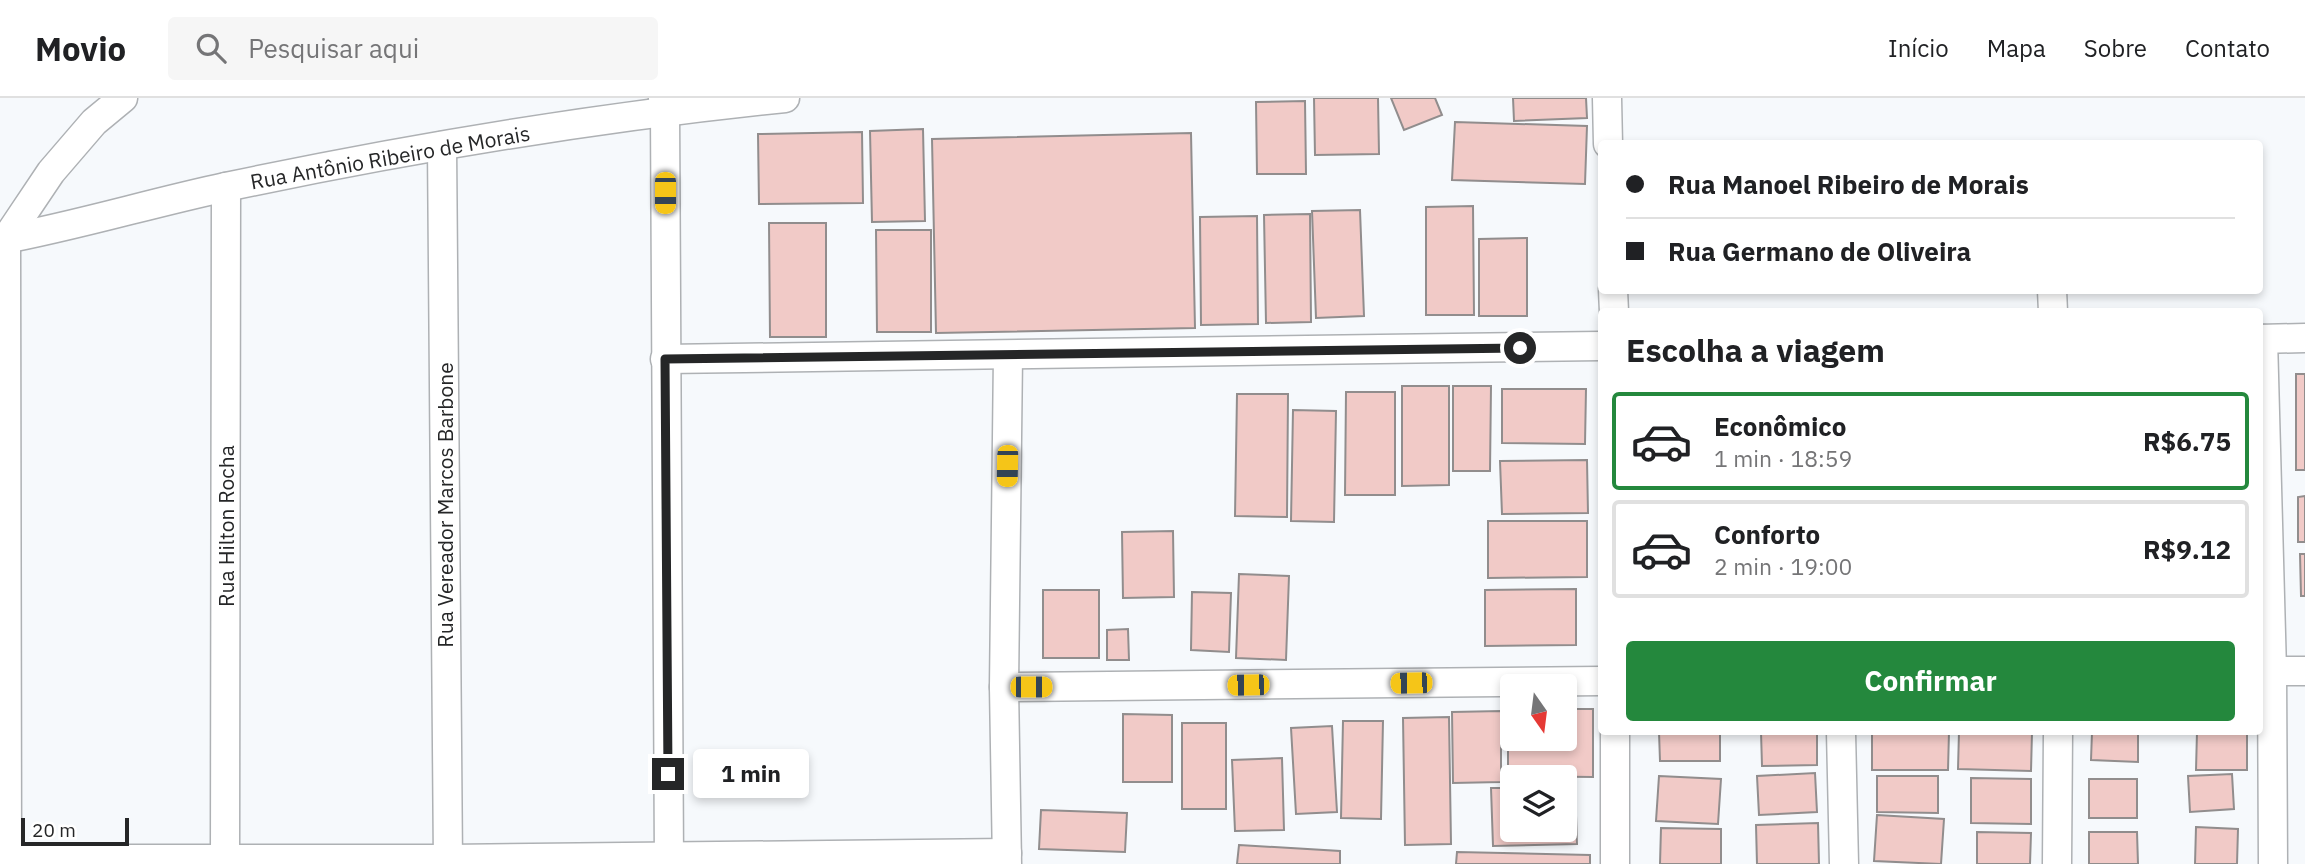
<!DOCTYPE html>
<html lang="pt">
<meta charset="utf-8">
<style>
:root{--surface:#fff;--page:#f6f6f6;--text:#202124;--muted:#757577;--line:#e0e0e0;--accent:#24883d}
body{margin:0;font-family:"IBM Plex Sans",sans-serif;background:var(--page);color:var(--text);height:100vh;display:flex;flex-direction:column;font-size:26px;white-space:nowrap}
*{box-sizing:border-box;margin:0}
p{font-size:23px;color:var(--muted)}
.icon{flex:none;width:38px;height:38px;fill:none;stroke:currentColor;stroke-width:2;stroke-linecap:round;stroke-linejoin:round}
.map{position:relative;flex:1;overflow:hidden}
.drawer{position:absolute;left:1598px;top:210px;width:665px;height:427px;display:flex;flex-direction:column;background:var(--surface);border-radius:7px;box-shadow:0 4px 10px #0003}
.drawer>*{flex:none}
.top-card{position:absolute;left:1598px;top:42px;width:665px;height:154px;border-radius:7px;box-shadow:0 4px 10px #0003;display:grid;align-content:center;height:154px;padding:0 28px;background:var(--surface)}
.needle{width:46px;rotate:166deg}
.controls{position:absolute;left:1500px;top:576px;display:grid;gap:14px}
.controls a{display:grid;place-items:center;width:77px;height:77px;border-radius:7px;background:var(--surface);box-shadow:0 4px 10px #0003;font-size:35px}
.scale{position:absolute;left:21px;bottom:18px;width:108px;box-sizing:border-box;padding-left:7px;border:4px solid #252627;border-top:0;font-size:19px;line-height:24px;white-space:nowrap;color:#252627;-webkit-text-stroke:5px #fff;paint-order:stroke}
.end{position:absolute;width:32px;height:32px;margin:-16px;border:9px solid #252627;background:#fff;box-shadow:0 0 0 4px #fff}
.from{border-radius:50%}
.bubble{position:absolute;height:49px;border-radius:7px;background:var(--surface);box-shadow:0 4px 10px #0003;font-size:23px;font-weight:800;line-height:49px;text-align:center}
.car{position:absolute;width:21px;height:42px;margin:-21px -10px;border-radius:9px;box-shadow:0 0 5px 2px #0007;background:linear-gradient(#f5c518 24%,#345 0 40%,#f5c518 0 76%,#345 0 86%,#f5c518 0)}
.top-card b{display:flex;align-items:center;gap:24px;height:66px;font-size:26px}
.top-card b+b{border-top:2px solid var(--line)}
.top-card i{width:18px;height:18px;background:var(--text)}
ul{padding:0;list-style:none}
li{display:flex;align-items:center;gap:21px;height:98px;margin:0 14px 10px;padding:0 14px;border:4px solid var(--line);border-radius:7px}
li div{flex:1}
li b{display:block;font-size:26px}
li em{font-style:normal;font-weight:800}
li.current{border-color:var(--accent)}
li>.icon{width:63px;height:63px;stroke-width:1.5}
h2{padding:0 28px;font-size:32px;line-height:84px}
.action{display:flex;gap:14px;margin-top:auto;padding:14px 28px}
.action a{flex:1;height:80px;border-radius:7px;background:var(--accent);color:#fff;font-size:28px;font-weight:800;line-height:80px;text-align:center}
header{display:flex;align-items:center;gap:42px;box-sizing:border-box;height:98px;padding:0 35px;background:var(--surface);border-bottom:2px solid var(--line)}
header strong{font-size:33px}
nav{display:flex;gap:38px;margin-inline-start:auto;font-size:24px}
.search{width:490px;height:63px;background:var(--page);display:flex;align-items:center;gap:18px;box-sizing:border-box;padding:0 24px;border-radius:7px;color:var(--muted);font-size:26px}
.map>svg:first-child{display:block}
.building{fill:#f1cac7;stroke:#918d8d;stroke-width:2}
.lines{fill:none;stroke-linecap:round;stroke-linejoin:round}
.street-casing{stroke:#aeb1b4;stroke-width:31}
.street{stroke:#fff;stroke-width:28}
.route{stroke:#252627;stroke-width:9}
.labels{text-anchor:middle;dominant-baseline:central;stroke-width:5;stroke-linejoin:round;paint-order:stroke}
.street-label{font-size:21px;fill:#252627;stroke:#fff}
</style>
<header>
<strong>Movio</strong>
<div class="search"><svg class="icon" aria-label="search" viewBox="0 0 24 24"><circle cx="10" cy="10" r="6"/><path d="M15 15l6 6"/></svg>Pesquisar aqui</div>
<nav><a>Início</a><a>Mapa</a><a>Sobre</a><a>Contato</a></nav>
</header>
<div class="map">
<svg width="2305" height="766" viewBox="0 0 2305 766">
<rect width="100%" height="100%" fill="#f6f9fc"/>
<g class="building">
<path d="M1314,0H1378L1379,56L1315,57Z"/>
<path d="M1391,0H1435L1442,17L1404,32Z"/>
<path d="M1513,0H1586L1587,20L1514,23Z"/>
<path d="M1305,3L1306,76H1257L1256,4Z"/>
<path d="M1455,24L1587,28L1585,86L1452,82Z"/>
<path d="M923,31L925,123L872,124L870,33Z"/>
<path d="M862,34L863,105L759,106L758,36Z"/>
<path d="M1191,35L1195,230L936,235L932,41Z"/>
<path d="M1473,108L1474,217H1426V109Z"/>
<path d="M1360,112L1364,218L1316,220L1312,113Z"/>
<path d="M1310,116L1311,224L1266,225L1264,117Z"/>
<path d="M1257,118L1258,226L1201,227L1200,119Z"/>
<path d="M769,125H826V239H770Z"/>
<path d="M876,132H931V234H877Z"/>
<path d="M1527,140V218H1479V141Z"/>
<rect x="2296" y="276" width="9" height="96"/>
<path d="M1402,288H1449V387L1402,388Z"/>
<path d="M1453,288H1491L1490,373H1453Z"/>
<path d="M1502,291H1586L1585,346L1502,345Z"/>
<path d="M1346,294H1395V397H1345Z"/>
<path d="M1237,296H1288L1287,419L1235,418Z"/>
<path d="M1293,312L1336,313L1334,424L1291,423Z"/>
<path d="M1587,362L1588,415L1502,416L1500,363Z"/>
<path d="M2305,398V444H2298V399Z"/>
<path d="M1488,423H1587V479L1488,480Z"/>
<path d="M1173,433L1174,499L1123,500L1122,434Z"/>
<path d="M2300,456H2305V498H2301Z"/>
<path d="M1239,476L1289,478L1286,562L1236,560Z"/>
<path d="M1576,491V547L1485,548V492Z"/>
<rect x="1043" y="492" width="56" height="68"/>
<path d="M1192,494L1231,495L1229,554L1191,552Z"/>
<path d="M1128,531L1129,562H1107V532Z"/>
<path d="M1508,611H1512V640H1564V611H1593V679L1508,678Z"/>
<path d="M1501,613V684L1453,685L1452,614Z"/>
<path d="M1123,616L1172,617V684H1123Z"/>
<path d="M1449,619L1451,746L1405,747L1403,620Z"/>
<path d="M1343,623H1383L1381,721L1341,720Z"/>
<rect x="1182" y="625" width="44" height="86"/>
<path d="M1332,628L1337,714L1296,716L1291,630Z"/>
<path d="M1659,634H1720V663H1660Z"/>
<path d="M1761,634H1817V667L1762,668Z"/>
<path d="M1872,634H1949L1948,672H1872Z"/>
<path d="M1959,634H2032L2031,673L1958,671Z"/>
<path d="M2092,634H2138V664L2091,662Z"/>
<path d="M2197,634H2247V672H2196Z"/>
<path d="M1282,660L1284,732L1235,733L1232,662Z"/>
<path d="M1815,675L1817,714L1759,717L1757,678Z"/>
<path d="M2232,676L2234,711L2190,714L2188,678Z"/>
<path d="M1659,678L1721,681L1718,726L1656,723Z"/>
<path d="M1877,678H1938V715L1877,714Z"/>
<path d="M1971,680L2031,681V726L1971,725Z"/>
<rect x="2089" y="681" width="48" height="39"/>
<path d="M1564,689H1575L1577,746L1493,748L1491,690H1512V732H1564Z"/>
<path d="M1041,712L1127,715L1125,754L1039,751Z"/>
<path d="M1877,717L1944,721L1941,766L1874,763Z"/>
<path d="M1818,725L1819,766H1757L1756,727Z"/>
<path d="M2196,729L2238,731L2237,766H2195Z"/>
<path d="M1661,730L1721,731V766H1660Z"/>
<path d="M1977,734L2031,735L2030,766H1977Z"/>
<path d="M2089,734H2137L2138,766H2089Z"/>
<path d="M1239,747L1340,753V766H1237Z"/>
<path d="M1457,754L1590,757V766H1456Z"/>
</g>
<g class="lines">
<defs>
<g id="street">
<path d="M663,0L665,12L669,766"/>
<path d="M1607,0L1608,46"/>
<path d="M442,48L448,766"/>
<path d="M0,142C76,128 151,105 226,89C411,50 598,19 785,0"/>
<path d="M1613,192L1614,214"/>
<path d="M2052,192L2053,214"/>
<path d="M2259,241L2305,240"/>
<path d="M2263,241L2272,573L2273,766"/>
<path d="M665,261L1601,248"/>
<path d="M2259,573H2305"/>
<path d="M1004,589L1601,583"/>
<path d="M1841,634L1844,766"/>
<path d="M0,761H448L1007,755"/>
<path d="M7,766L6,141L51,74L94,24L123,0"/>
<path d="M225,766L226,89"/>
<path d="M1007,766L1004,589L1008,257"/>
<path d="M1615,766V634"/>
<path d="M2057,766L2058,634"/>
</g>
</defs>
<use href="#street" class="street-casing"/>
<use href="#street" class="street"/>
</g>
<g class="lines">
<path class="route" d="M668,676L665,261L1520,250"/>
</g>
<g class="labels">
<g class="street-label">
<text transform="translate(390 59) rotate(-10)">Rua Antônio Ribeiro de Morais</text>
<text transform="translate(445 407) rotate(-90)">Rua Vereador Marcos Barbone</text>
<text transform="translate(226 428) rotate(-90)">Rua Hilton Rocha</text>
</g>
</g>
</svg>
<div class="controls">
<a><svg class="needle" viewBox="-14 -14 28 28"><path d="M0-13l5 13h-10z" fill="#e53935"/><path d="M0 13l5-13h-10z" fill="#757577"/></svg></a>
<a><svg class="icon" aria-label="layers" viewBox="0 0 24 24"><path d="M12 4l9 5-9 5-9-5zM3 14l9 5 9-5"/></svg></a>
</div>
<div class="scale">20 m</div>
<i class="end from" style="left:1520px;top:250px"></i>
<i class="end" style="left:668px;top:676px"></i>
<div class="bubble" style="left:693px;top:651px;width:116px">1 min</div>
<i class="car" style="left:665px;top:95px;rotate:180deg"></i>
<i class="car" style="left:1007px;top:368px;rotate:181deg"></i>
<i class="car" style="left:1411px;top:585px;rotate:269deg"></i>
<i class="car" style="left:1248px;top:587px;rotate:269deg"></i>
<i class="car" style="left:1031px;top:589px;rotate:90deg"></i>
<div class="top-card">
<b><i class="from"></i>Rua Manoel Ribeiro de Morais</b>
<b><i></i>Rua Germano de Oliveira</b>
</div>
<section class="drawer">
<h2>Escolha a viagem</h2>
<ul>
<li class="current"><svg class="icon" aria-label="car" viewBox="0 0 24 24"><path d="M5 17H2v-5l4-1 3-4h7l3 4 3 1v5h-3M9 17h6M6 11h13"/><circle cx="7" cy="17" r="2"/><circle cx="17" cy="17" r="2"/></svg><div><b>Econômico</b><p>1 min · 18:59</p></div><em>R$6.75</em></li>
<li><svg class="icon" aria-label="car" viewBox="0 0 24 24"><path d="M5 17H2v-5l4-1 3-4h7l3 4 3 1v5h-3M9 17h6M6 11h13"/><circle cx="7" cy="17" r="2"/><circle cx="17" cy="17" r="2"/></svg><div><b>Conforto</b><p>2 min · 19:00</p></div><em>R$9.12</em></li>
</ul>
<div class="action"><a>Confirmar</a></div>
</section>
</div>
